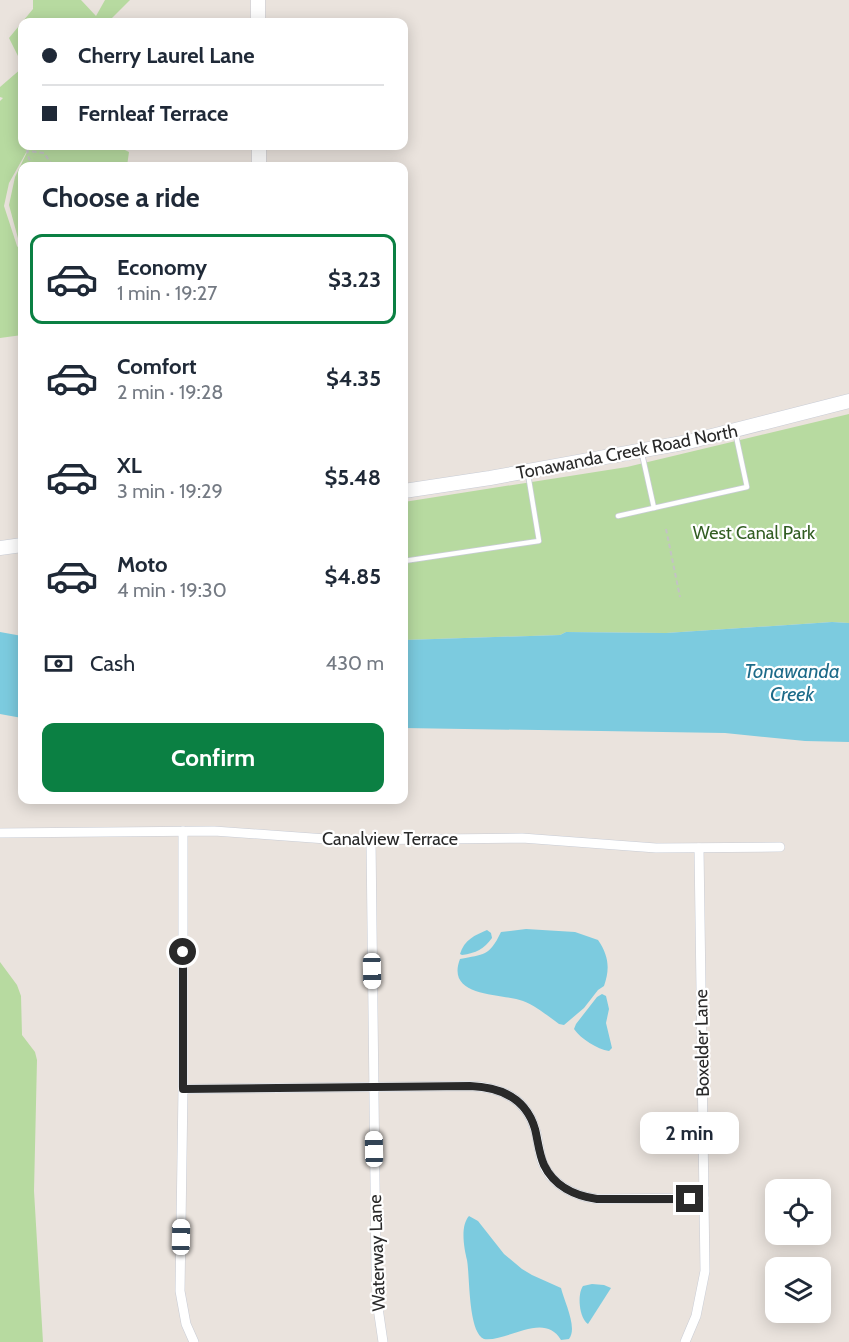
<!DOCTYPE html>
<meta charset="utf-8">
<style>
:root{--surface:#fff;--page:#f2f2f3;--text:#1f2937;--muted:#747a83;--line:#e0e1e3;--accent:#0b8043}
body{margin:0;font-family:Cabin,sans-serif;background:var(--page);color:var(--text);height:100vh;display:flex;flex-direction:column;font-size:22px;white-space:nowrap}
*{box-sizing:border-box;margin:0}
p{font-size:20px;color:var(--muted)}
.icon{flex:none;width:33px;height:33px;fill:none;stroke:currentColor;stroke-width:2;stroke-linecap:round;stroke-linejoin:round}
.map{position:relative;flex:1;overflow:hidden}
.sheet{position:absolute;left:18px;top:162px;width:390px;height:642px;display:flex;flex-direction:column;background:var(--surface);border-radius:12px;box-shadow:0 3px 15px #0003}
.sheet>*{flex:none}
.hud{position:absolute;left:18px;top:18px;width:390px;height:132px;border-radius:12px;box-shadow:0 3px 15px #0003;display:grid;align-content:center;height:132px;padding:0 24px;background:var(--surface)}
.tools{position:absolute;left:765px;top:1179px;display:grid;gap:12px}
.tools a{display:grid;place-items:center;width:66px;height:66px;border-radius:12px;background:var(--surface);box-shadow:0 3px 15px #0003;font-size:30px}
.end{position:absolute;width:27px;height:27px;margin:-14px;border:8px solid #292929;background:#fff;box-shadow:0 0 0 3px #fff}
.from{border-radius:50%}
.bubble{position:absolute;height:42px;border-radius:12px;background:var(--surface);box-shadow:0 3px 15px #0003;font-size:20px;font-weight:800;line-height:42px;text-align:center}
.car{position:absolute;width:18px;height:36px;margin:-18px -9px;border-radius:8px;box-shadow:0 0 4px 2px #0007;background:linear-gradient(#fff 24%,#345 0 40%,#fff 0 76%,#345 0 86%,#fff 0)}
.hud b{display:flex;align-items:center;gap:21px;height:57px;font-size:22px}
.hud b+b{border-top:2px solid var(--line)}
.hud i{width:15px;height:15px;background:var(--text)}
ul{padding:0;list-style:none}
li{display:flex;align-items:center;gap:18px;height:90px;margin:0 12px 9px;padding:0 12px;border:3px solid transparent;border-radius:12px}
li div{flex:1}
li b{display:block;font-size:22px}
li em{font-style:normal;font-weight:800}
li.selected{border-color:var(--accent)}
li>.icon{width:54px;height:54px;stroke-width:1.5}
h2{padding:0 24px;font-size:27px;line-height:72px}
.pay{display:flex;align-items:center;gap:15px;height:66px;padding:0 24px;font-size:22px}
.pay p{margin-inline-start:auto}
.button{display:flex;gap:12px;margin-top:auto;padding:12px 24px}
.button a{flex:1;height:69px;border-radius:12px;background:var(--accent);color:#fff;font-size:24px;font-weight:800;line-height:69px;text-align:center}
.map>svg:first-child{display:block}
.green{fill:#b7daa0}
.water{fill:#7ccbdf}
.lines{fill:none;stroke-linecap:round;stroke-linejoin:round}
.lane-casing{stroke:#c8ccd5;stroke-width:6}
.street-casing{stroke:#c8ccd5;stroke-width:10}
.secondary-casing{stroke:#c8ccd5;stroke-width:15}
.path{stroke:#c3c3c3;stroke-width:2;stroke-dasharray:4.5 3;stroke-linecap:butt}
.lane{stroke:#fff;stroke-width:4.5}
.street{stroke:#fff;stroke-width:9}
.secondary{stroke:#fff;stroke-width:14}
.route{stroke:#292929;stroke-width:8}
.labels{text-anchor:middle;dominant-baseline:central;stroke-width:4.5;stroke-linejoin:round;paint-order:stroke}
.street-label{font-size:18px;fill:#292929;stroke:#fff}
.park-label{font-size:18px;fill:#325d22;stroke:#fff}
.water-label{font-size:20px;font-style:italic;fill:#1d6b89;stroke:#fff}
</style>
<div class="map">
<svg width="849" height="1342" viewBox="0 0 849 1342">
<rect width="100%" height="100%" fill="#eae3dd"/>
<g class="green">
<path d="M33,0H81L96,16L105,0H130L108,22H22V64L9,38L33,9Z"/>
<path d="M22,68V146H26L27,151L9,183L4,206L17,246L22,253V335L0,338V101L3,98L0,97V87Z"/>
<path d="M30,146H117L129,152L127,166H22V247L19,242L9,205L15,177Z"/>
<path d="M849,414V623L832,622L666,633L566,632L560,635L404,640V502L627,467Z"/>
<path d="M0,962L17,985L21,996L22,1035L35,1052L37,1060L34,1191L43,1342H0Z"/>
</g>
<g class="water">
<path d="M832,622L849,623V742L805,741L725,733L404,728V640L560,635L566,632L666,633Z"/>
<path d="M0,632L22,636V718L0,714Z"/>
<path d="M526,929L575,932L598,940C609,956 610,969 604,986L598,990L584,1008L564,1025L559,1024C548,1016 536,1006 523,1001C502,993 445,998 460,959C484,954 489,957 501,932Z"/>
<path d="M487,930L491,933L492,938C484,949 476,953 462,955L460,954C464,940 475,935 487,930Z"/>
<path d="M602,994L606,996L609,1009L606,1023L612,1048L609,1051C597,1049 581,1039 574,1029L576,1024L597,997Z"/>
<path d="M469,1216L478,1221L504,1254L522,1269L532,1275L561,1288C564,1301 578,1328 569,1339L561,1340C544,1311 508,1342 484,1339C468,1332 470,1277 467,1260C464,1248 460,1226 469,1216Z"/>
<path d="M592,1284L604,1285L611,1288L588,1324C579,1318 577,1294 583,1286Z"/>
</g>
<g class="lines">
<defs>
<g id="lane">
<path d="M642,454L654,508"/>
<path d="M618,516L747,487L735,431"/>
<path d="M404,561L539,541L528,474"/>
</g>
<g id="street">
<path d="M183,831V1089L180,1291L186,1324L194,1342"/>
<path d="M0,833L214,831L340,840L522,838L656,848L780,847"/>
<path d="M371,840L376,1267L377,1301L383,1342"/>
<path d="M183,1089L470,1086C500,1087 526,1098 535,1129C538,1139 539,1151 542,1161C550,1184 574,1196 597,1199L704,1198"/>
<path d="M685,1342L696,1316L705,1271L699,848"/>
</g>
<g id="secondary">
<path d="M258,0V22"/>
<path d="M259,146V166"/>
<path d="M404,491L490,478L688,442L849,401"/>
<path d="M0,548L22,545"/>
</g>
</defs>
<use href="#lane" class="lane-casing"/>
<use href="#street" class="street-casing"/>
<use href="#secondary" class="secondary-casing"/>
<g class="path">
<path d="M35,166L29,159L27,151L44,153L53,166"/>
<path d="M666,529L680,597"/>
</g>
<use href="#lane" class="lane"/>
<use href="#street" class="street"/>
<use href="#secondary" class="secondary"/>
</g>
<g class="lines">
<path class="route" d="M183,952V1089L470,1086C500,1087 526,1098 535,1129C538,1141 539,1154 544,1165C554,1186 575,1196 597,1199H690"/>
</g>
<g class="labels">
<g class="street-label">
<text transform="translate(627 452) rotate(-11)">Tonawanda Creek Road North</text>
<text x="390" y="839">Canalview Terrace</text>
<text transform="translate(702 1043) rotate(-91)">Boxelder Lane</text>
<text transform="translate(377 1253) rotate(-92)">Waterway Lane</text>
</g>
<g class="park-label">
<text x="754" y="533">West Canal Park</text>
</g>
<g class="water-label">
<text x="792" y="671">Tonawanda<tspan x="792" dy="23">Creek</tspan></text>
</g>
</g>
</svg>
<div class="tools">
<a><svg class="icon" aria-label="locate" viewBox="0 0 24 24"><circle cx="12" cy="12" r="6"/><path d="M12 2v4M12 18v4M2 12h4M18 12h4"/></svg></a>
<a><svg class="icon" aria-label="layers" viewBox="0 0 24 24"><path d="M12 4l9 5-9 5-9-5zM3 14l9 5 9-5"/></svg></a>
</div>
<i class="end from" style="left:183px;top:952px"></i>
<i class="end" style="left:690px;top:1199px"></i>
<div class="bubble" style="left:640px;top:1112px;width:99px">2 min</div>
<i class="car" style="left:372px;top:971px;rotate:179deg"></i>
<i class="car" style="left:374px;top:1149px;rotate:359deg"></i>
<i class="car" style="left:181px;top:1237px;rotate:1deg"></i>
<div class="hud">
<b><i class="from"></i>Cherry Laurel Lane</b>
<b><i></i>Fernleaf Terrace</b>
</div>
<section class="sheet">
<h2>Choose a ride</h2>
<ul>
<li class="selected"><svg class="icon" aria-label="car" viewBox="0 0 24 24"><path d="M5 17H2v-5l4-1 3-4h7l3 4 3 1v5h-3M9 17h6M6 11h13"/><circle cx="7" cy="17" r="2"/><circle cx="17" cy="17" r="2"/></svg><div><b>Economy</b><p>1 min · 19:27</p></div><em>$3.23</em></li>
<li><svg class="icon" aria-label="car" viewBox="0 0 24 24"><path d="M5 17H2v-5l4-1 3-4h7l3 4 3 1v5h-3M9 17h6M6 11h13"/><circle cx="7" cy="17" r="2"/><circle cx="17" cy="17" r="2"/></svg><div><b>Comfort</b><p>2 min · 19:28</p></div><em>$4.35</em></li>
<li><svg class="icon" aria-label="car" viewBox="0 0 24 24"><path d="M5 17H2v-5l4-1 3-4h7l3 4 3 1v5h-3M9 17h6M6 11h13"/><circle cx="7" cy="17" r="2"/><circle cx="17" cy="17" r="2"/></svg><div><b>XL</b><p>3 min · 19:29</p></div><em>$5.48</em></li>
<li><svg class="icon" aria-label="car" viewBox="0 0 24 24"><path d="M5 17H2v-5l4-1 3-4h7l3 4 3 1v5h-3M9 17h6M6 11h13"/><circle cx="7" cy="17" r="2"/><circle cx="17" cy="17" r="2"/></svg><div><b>Moto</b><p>4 min · 19:30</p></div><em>$4.85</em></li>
</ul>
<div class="pay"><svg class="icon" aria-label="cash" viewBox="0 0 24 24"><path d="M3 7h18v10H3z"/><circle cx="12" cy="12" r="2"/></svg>Cash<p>430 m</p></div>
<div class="button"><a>Confirm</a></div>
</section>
</div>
